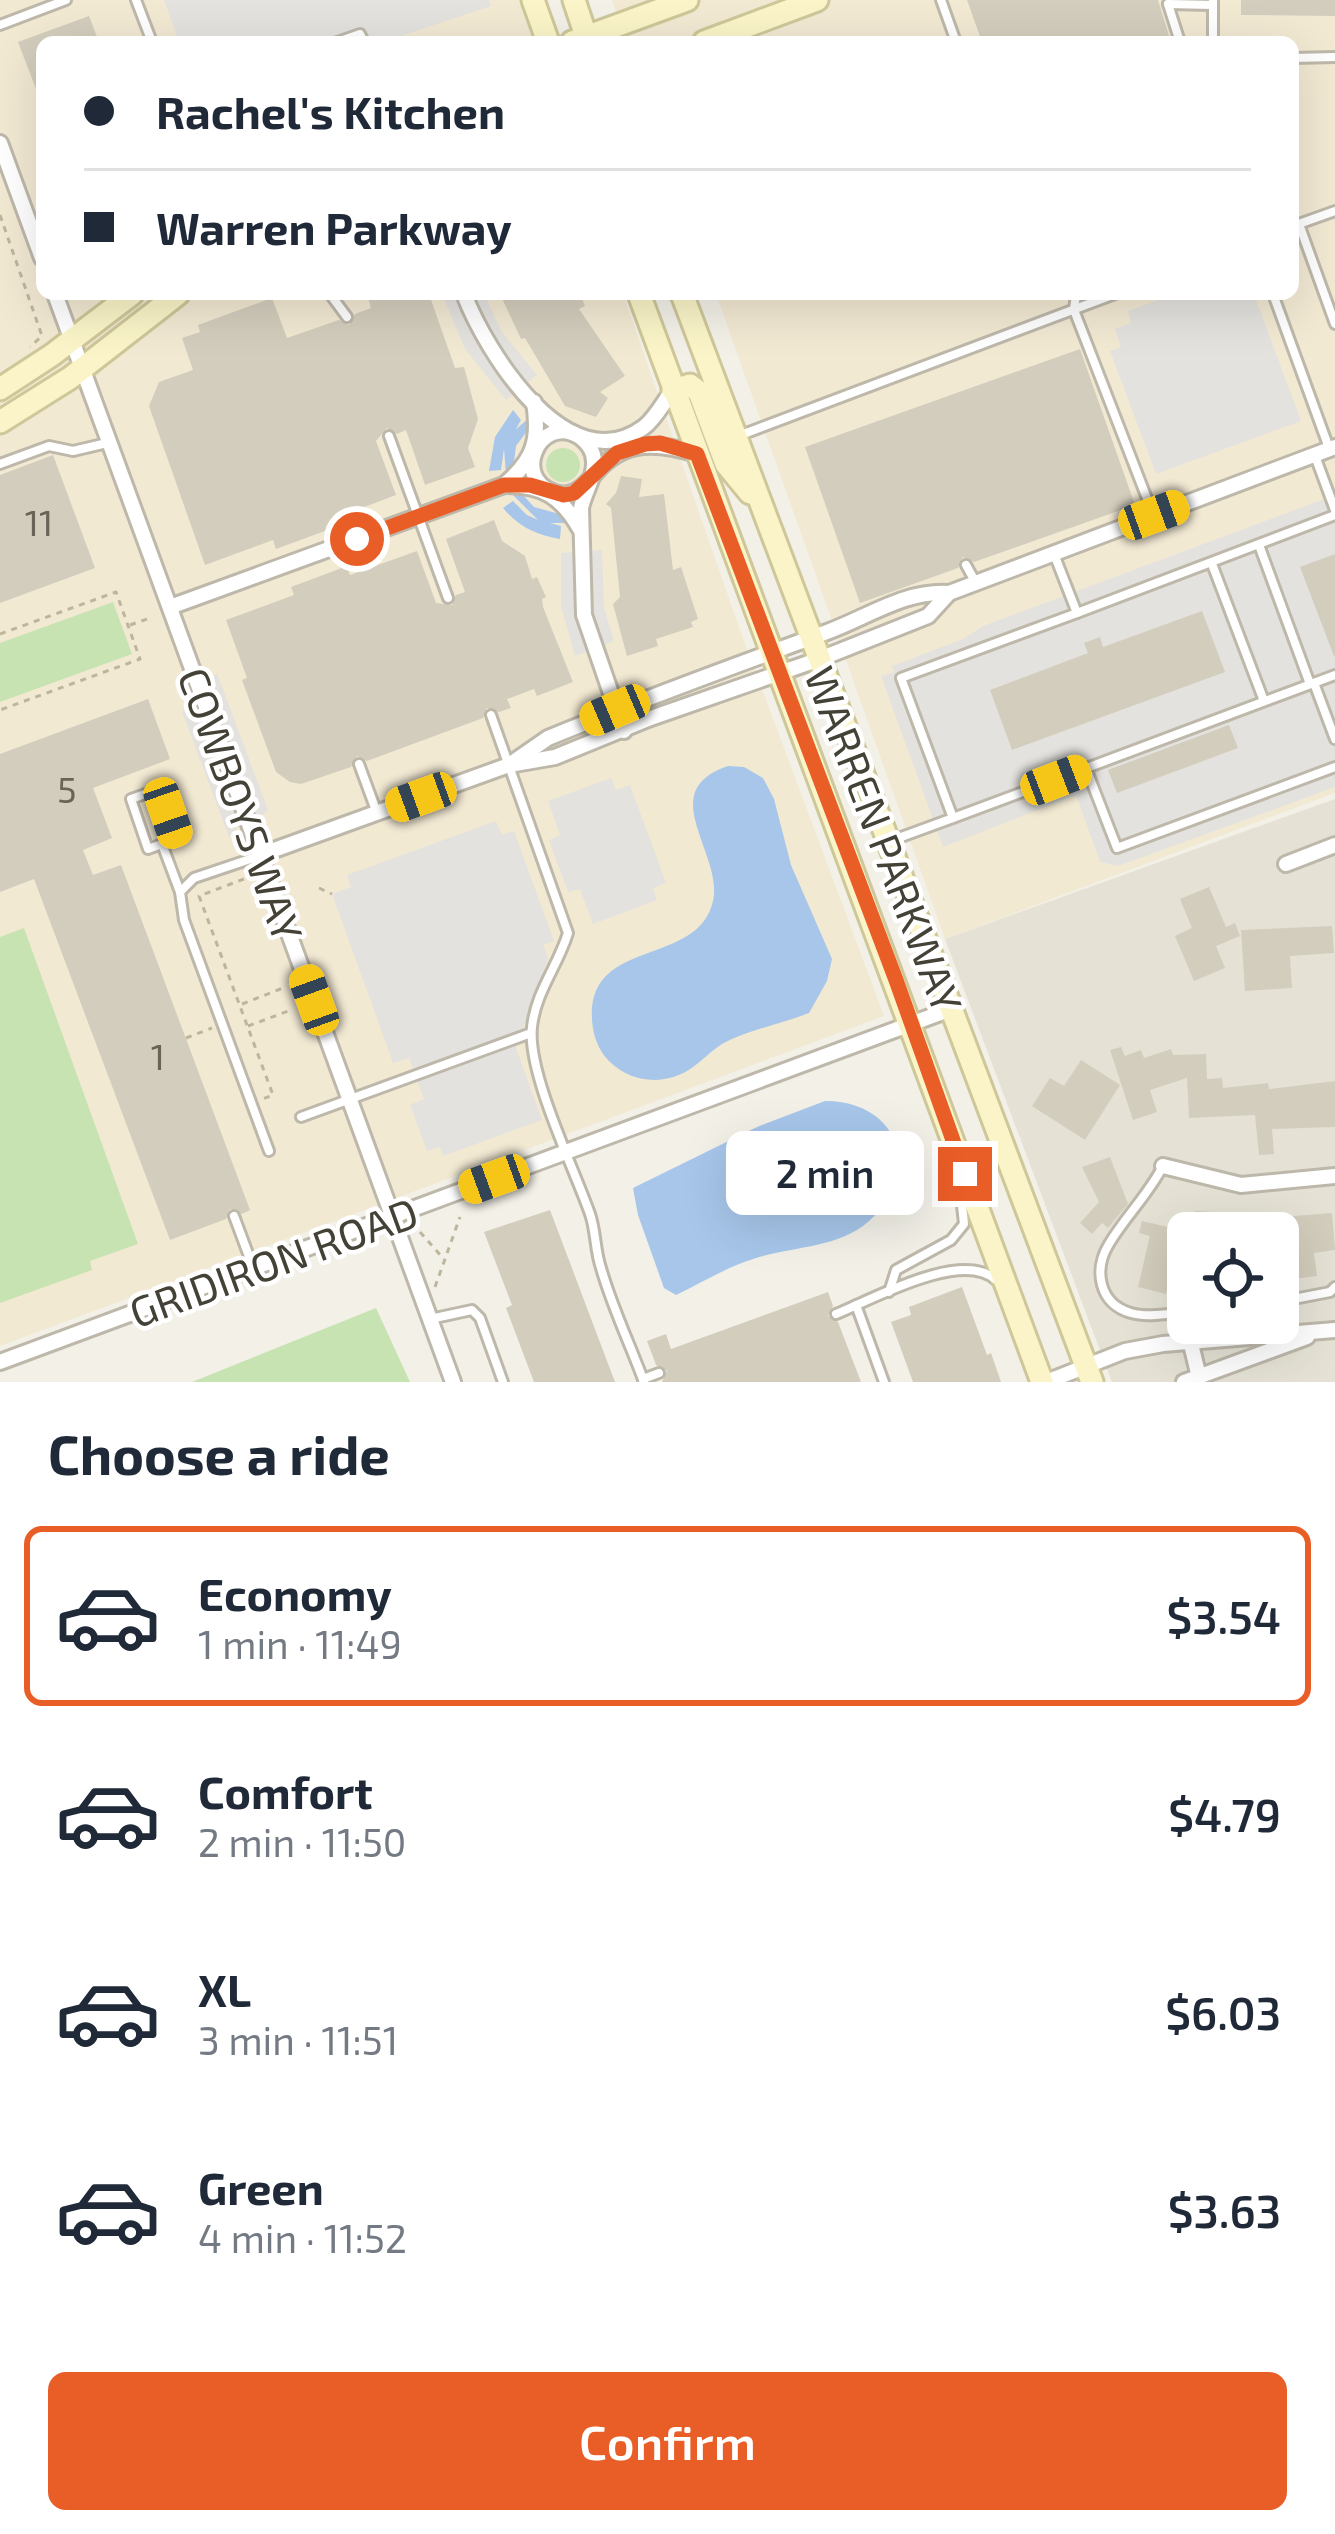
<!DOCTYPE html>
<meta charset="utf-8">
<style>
:root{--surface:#fff;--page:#f2f2f3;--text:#1f2937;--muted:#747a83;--line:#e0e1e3;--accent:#e95d27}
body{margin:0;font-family:"Exo 2",sans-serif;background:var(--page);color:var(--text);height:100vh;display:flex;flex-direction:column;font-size:45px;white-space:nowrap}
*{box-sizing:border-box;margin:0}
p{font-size:39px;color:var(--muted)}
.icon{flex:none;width:66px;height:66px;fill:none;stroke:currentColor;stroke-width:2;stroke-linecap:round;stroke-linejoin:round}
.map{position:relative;height:1382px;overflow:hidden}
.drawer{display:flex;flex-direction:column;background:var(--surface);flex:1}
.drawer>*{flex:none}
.hud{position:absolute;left:36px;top:36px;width:1263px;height:264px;border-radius:18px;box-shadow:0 12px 48px #0002;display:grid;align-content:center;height:264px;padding:0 48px;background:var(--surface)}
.controls{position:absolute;left:1167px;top:1212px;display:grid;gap:24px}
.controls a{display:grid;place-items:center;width:132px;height:132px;border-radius:18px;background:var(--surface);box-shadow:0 12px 48px #0002;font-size:60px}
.end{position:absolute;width:54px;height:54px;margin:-27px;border:15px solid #e95d27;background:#fff;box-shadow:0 0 0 6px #fff}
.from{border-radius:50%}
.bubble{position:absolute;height:84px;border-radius:18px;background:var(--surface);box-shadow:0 12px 48px #0002;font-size:39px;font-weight:600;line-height:84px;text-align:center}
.car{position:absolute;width:36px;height:72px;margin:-36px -18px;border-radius:15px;box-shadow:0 0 9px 3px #0007;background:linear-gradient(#f5c518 24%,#345 0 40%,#f5c518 0 76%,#345 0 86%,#f5c518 0)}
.hud b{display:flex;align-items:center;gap:42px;height:114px;font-size:45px}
.hud b+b{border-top:3px solid var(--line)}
.hud i{width:30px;height:30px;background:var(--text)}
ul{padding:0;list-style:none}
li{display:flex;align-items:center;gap:36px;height:180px;margin:0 24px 18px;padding:0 24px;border:6px solid transparent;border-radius:18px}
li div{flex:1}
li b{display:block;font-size:45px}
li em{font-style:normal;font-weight:600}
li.selected{border-color:var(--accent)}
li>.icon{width:108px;height:108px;stroke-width:1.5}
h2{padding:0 48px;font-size:54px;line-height:144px}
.primary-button{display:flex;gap:24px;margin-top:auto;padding:24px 48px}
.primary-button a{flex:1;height:138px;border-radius:18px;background:var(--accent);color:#fff;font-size:48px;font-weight:600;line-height:138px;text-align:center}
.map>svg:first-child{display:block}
.residential{fill:#e5e2d5;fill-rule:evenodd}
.commercial{fill:#f2e9d3}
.green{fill:#c7e3b2}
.parking{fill:#e3e2de}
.water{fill:#a7c6ea}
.building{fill:#d3cdbd}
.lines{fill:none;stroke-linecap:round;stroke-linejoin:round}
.lane-casing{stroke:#bdb8aa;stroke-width:14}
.street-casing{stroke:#bdb8aa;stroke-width:20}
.secondary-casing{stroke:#cec799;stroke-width:27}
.path{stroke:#bdb69c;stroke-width:3;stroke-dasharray:6 6;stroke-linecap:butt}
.lane{stroke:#fff;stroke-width:8}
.street{stroke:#fff;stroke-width:14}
.secondary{stroke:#faf4c8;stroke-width:21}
.route{stroke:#e95d27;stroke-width:15}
.labels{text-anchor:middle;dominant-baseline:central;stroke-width:9;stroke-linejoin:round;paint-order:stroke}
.number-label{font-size:36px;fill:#686458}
.street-label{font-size:42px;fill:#444136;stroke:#fff}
</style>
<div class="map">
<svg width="1335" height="1382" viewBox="0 0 1335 1382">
<rect width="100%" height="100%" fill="#f2f0e7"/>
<path class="residential" d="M1335,799V1382H1112L945,939ZM1188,1233H1278V1323H1188Z"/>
<g class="commercial">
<path d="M0,0H520L534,42H42V294H623L740,630L884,1016L0,1346Z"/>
<path d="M612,0H1335V793L945,939L716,294H1293V42H626Z"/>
</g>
<g class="green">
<circle cx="563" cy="465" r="17"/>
<path d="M113,602L132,654L0,702V643Z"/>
<path d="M24,928L138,1244L90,1261L92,1270L0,1303V937Z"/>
<path d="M376,1308L410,1382H192Z"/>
</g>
<g class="parking">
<path d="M164,0H489L491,6L383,42H179Z"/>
<path d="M442,294H484L502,332L537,375L506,400L465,349Z"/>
<path d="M1175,294H1233L1235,299L1254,294L1301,421L1156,474L1110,351L1121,347L1115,329L1131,323L1128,311Z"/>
<path d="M1335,495V787L1118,866L1100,862L1076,795L943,847L881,676L894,672L892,666L963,639L983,626Z"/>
<path d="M602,550L604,608L614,641L575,656L561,606V553Z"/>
<path d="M217,673L268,810L256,821L238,827L229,837L182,712Z"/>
<path d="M611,778L616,790L630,785L666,883L653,888L657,900L593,924L580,889L568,892L549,840L560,835L548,801Z"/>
<path d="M496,821L502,835L514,831L554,941L543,945L548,958L516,1048L542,1120L443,1156L440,1147L427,1151L410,1105L424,1099L409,1058L393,1063L332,894L351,887L347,875Z"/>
</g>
<g class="water">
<path d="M513,410L521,420L505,448L515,430L529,418L530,427L516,446L513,470L506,474L504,449L501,470L489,471L495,437Z"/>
<path d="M522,494L534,507L563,515L567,523H550L561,526L560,539C536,535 519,527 503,508L513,501L527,515L538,520L513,495Z"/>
<path d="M728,766L744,767L763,778L774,799L791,865L832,959L827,981L809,1013C781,1024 748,1030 722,1044C712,1050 703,1060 693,1067C667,1086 632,1084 609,1061C598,1050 593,1035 592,1020C587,936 698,968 713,901C724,854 653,791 728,766Z"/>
<path d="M825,1101C900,1101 924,1174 868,1222C836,1249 791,1246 753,1259C727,1267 701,1283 676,1295L664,1288L638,1215L633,1188L757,1127Z"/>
</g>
<g class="building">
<path d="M967,0H1158L1171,42H982Z"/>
<path d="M1241,0H1335V16L1241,15Z"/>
<path d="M89,16L99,42H42L41,102L18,42Z"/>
<path d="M367,294H429L455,368L464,367L478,419L468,448L475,467L425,485L406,430L397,434L387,428L376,441L396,495L330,520L333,528L276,549L273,540L205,565L149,406L159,382L193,370L182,338L200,332L198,325L272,298L287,338L339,320L349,325L355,314L371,308Z"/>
<path d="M500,294H580L585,306L579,309L625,376L600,392L608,398L596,417L565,406L525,338L521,339Z"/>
<path d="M1080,349L1135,505L974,562L963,557L958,568L860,603L805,447Z"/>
<path d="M53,455L95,568L0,603V475Z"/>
<path d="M621,476L642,479L639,497L664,494L673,570L681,567L698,619L691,622L693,627L656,639L658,646L627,656L613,604L620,597L611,508L606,504L616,493Z"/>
<path d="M494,520L502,541L525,556L532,579L537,577L546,597L542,599L543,607L573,682L537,696L534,689L507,699L511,708L499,712L487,708L483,718L367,761L357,756L351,767L301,784L290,782L276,772L242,680L247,678L226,620L294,595L291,587L347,566L350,575L417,551L436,603L452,605L456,595L465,592L446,539Z"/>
<path d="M1335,554V656H1334L1300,567Z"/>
<path d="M1202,611L1225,672L1012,750L990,690L1088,653L1084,643L1100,637L1103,647Z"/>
<path d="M148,699L170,759L93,788L112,838L83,850L93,875L121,865L250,1210L242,1214L230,1209L226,1219L170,1240L34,879L0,892V754Z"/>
<path d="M1229,725L1238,748L1117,793L1108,770Z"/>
<path d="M1209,887L1226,927L1235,923L1240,936L1216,946L1225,968L1194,981L1175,936L1192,928L1180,899Z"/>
<path d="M1332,926L1334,953L1290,956L1292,988L1245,991L1241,930Z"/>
<path d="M1121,1047L1125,1056L1141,1050L1144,1058L1171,1049L1173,1055L1206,1054L1207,1079L1222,1078L1223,1088L1268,1083L1269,1089L1335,1081V1127L1272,1129L1274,1154L1259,1155L1255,1115L1189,1118L1187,1078L1150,1090L1157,1112L1133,1120L1110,1050Z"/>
<path d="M1081,1060L1120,1085L1085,1140L1032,1106L1050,1078L1064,1086Z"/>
<path d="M1110,1157L1128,1204L1108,1228L1102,1223L1092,1234L1080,1223L1099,1202L1082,1167Z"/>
<path d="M550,1210L587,1308L615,1382H534L506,1308L512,1305L484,1232Z"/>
<path d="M1195,1211L1233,1213V1221L1332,1213L1335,1250L1314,1253L1317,1276L1278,1281V1233H1194Z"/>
<path d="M1142,1221L1181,1230L1166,1294L1138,1287L1150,1236L1139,1233Z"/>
<path d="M962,1287L987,1355L991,1353L1001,1382H913L891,1322L911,1315L909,1307Z"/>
<path d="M828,1292L833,1306L828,1316L838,1322L861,1382H662L667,1371L656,1365L647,1341L666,1334L671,1349Z"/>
</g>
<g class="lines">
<defs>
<g id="lane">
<path d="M136,0L152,42"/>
<path d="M941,0L956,42"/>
<path d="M1213,0V42"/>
<path d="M1168,4L1213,5"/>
<path d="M1168,4L1180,42"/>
<path d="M0,25L66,0"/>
<path d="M337,42L360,34L364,42"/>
<path d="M1293,58L1335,57"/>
<path d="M1299,224L1335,324"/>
<path d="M1293,226L1335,211"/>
<path d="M330,294L347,317"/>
<path d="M1076,294L1074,310L1153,514"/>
<path d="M1273,294L1329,448"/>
<path d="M741,435L1115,294"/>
<path d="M389,436L448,598"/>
<path d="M1315,456L1335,510"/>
<path d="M0,464L49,446L73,451L107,443"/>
<path d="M1259,545L1310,684"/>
<path d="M1054,554L1077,613L901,678L953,818L1335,675"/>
<path d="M1212,564L1264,701"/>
<path d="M966,565L976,583"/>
<path d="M1077,613L1335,515"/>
<path d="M1314,683L1335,739"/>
<path d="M491,715L568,933C558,966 536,991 532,1027C527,1073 574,1168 590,1214C596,1231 595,1251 601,1268C612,1307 630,1344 644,1382"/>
<path d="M359,764L377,813"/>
<path d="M1086,768L1117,848L1335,767"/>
<path d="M893,840L953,818"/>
<path d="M162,844L177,838L159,789L131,799L148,849L162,844L180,892"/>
<path d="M259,856L194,878L180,892L184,920L269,1151"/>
<path d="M301,1117L531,1033"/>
<path d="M1163,1166C1148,1195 1125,1217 1109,1244C1093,1270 1099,1304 1131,1313C1148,1318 1171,1313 1188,1312"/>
<path d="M234,1216L253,1267"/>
<path d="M889,1292L896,1270L951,1240L964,1224L960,1187"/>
<path d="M1278,1302L1330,1292L1335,1287"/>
<path d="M856,1305L884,1382"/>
<path d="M836,1314C873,1299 962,1249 996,1280"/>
<path d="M430,1319L472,1310L480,1318L503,1382"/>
<path d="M643,1379L659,1373"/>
</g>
<g id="street">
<path d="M0,143L42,258"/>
<path d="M55,294L453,1382"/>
<path d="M464,294C486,352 568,484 644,427C656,418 664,401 673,390"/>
<path d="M504,485C543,485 561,496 580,529"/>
<path d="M170,607L504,485C534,460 540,440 534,402"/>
<path d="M624,731L584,615L581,508C584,493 595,477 594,462C594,452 588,443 580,437C539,410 505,486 564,495C580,492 585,485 596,472C625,439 658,442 697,454"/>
<path d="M509,765L548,738C640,700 733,666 827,632C868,617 905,590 949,593L1335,447"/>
<path d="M260,855L509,765L555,757L648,719L817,660L928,616L949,593"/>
<path d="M1286,864L1335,845"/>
<path d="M1163,1166L1241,1185L1335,1176"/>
<path d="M1190,1340L1199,1377"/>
<path d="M0,1362L951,1009"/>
<path d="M1046,1382L1125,1351L1163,1344L1335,1330"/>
<path d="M1184,1382L1307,1337"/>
</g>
<g id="secondary">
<path d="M533,0L548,42"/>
<path d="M574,0L588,42"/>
<path d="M572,42L687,0"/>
<path d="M704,42L817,0"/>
<path d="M639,294L1042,1382"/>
<path d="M682,294L1092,1382"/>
<path d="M0,389L52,355L132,294"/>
<path d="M673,390L690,385L699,392L726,464L750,493"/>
<path d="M0,422L70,378L178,294"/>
</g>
</defs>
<use href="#lane" class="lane-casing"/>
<use href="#street" class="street-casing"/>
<use href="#secondary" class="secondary-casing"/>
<g class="path">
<path d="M0,215L42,336L30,347"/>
<path d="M130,625L150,618"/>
<path d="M0,634L116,592L140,659L0,710"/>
<path d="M244,879L199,896L273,1095L260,1100"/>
<path d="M319,888L332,894"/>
<path d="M242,1004L283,988"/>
<path d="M248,1026L291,1010"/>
<path d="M186,1038L212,1028"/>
<path d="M420,1232L443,1258"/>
<path d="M435,1287L460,1217"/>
</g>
<use href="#lane" class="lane"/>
<use href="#street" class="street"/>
<use href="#secondary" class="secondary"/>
</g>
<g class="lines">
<path class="route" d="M357,539L504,485H530L564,495L574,493L617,453L645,444L660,443L697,454L896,980L965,1174"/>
</g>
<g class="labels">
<g class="number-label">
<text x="39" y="521">11</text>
<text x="67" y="788">5</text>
<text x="158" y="1055">1</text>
</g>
<g class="street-label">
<text transform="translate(242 804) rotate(70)">COWBOYS WAY</text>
<text transform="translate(885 839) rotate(69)">WARREN PARKWAY</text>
<text transform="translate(273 1261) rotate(-20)">GRIDIRON ROAD</text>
</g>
</g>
</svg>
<div class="controls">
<a><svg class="icon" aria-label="locate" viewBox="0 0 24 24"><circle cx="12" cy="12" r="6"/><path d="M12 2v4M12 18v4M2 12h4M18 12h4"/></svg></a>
</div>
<i class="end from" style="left:357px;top:539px"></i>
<i class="end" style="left:965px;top:1174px"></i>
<div class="bubble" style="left:726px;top:1131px;width:198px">2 min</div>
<i class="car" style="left:1154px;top:515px;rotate:70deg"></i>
<i class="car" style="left:615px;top:710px;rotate:247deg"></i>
<i class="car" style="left:1056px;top:780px;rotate:69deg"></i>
<i class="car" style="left:421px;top:797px;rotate:250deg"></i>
<i class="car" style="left:168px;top:813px;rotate:161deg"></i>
<i class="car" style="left:314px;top:1000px;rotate:340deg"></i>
<i class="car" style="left:494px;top:1179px;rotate:250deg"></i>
<div class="hud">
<b><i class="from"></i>Rachel's Kitchen</b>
<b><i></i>Warren Parkway</b>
</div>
</div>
<section class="drawer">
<h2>Choose a ride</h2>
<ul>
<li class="selected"><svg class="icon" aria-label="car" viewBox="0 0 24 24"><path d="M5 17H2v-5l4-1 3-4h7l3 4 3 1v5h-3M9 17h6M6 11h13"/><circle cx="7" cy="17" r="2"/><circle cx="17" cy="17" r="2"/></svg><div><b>Economy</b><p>1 min · 11:49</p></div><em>$3.54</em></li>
<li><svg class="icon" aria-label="car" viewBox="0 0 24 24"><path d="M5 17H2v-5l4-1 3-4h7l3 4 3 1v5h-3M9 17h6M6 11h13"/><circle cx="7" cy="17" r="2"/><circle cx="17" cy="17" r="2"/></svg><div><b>Comfort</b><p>2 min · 11:50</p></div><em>$4.79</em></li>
<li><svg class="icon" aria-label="car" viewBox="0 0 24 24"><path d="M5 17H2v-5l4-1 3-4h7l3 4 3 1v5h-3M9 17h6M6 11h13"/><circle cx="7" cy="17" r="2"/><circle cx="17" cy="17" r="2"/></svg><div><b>XL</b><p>3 min · 11:51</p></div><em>$6.03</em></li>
<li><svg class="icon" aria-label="car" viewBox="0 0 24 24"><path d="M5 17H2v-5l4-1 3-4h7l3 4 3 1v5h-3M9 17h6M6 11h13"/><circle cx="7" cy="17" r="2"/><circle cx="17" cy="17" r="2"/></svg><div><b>Green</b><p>4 min · 11:52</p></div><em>$3.63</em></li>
</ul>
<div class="primary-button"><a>Confirm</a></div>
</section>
